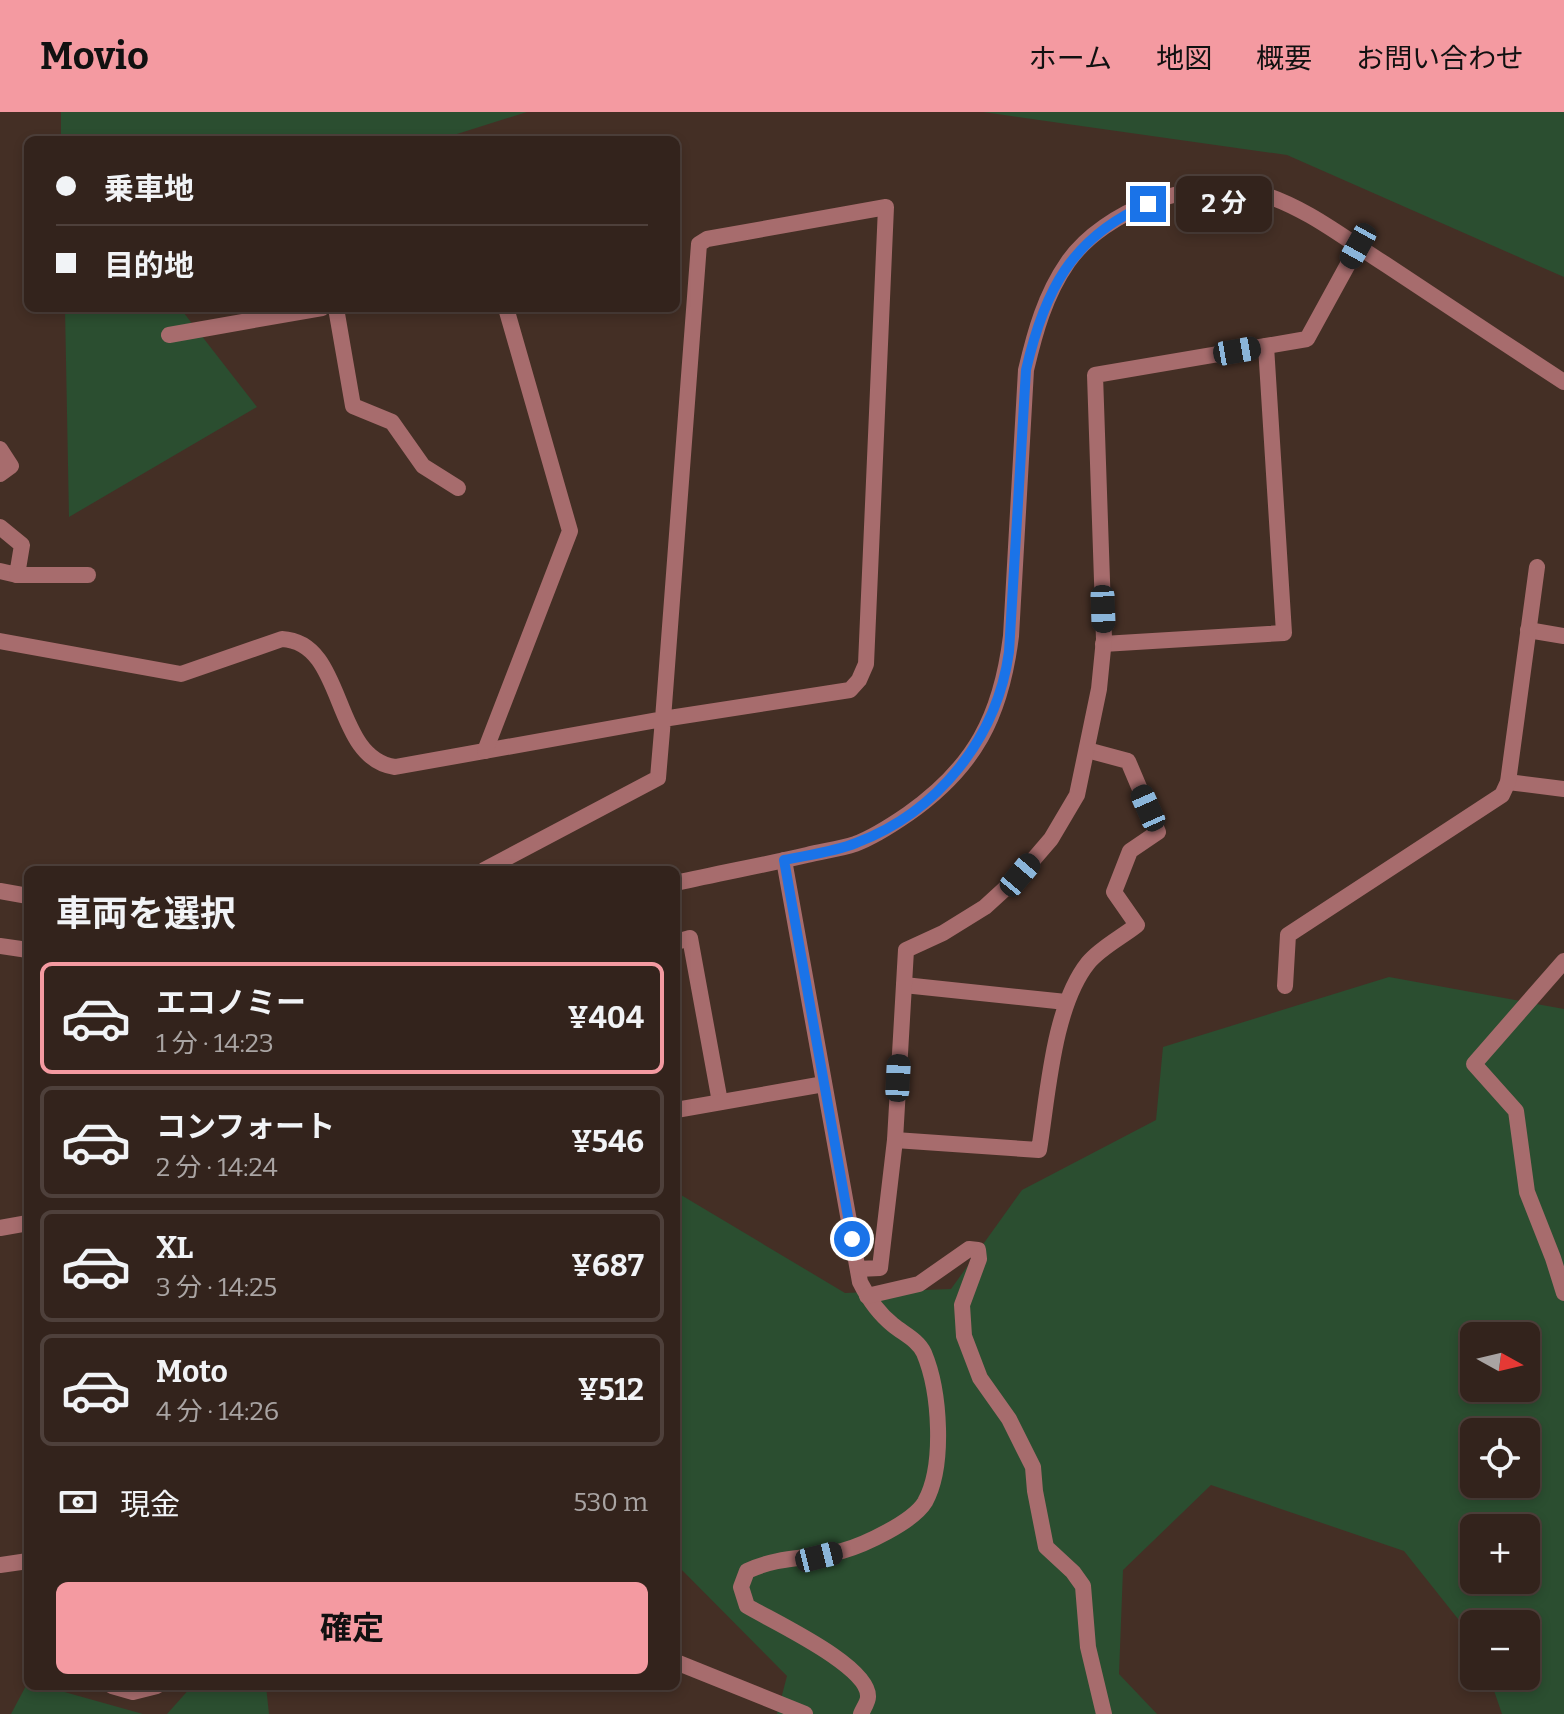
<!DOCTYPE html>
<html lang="ja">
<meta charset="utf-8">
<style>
:root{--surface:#33231c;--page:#3b2b25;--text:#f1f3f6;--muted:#a9a4a3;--line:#4e403b;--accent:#f49aa1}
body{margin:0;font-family:Bitter,"Noto Sans JP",serif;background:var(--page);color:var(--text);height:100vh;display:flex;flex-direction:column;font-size:30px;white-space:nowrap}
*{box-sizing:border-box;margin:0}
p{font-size:26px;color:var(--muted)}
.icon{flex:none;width:44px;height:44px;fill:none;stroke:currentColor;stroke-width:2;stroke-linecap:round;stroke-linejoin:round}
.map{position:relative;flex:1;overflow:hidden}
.sheet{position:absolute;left:24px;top:754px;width:656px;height:824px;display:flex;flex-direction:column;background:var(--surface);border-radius:12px;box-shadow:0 4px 12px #0003,0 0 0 2px var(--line)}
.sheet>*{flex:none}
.top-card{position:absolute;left:24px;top:24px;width:656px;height:176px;border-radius:12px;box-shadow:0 4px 12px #0003,0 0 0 2px var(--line);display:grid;align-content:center;height:176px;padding:0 32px;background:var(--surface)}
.needle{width:52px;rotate:98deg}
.controls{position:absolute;left:1460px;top:1210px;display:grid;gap:16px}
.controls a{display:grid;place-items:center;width:80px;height:80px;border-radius:12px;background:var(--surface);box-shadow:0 4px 12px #0003,0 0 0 2px var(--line);font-size:40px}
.end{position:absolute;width:36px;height:36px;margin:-18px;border:10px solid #1a73e8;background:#fff;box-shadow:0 0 0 4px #fff}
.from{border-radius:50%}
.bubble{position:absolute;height:56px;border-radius:12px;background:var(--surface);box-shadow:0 4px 12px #0003,0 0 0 2px var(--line);font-size:26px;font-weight:700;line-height:56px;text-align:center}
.car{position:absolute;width:24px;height:48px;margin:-24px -12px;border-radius:10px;box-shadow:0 0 6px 2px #0007;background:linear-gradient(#222 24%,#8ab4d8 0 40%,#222 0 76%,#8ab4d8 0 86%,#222 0)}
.top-card b{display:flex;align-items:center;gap:28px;height:76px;font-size:30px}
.top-card b+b{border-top:2px solid var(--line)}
.top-card i{width:20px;height:20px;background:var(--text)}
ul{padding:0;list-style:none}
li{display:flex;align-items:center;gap:24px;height:112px;margin:0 16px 12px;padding:0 16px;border:4px solid var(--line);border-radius:12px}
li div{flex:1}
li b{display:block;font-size:30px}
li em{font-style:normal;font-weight:700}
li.current{border-color:var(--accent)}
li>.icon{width:72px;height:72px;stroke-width:1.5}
h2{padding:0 32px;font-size:36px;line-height:96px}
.pay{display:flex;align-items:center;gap:20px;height:88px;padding:0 32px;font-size:30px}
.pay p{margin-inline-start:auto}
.primary-button{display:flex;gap:16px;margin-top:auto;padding:16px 32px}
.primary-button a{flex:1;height:92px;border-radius:12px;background:var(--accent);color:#111;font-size:32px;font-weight:700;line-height:92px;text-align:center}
header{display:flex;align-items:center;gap:48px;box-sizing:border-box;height:112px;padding:0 40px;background:var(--accent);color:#111}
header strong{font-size:38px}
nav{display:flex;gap:44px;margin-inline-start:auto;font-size:28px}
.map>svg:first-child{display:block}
.green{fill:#2b4e30;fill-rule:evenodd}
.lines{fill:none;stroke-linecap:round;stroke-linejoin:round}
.minor{stroke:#a76c6d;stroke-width:16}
.route{stroke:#1a73e8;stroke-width:10}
</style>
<header>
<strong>Movio</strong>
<nav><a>ホーム</a><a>地図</a><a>概要</a><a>お問い合わせ</a></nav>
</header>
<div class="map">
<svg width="1564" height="1602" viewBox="0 0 1564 1602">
<rect width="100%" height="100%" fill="#442f25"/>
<g class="green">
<path d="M61,0H527L438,28H61Z"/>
<path d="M983,0H1564V165L1287,43Z"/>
<path d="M65,196H180L257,295L69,405Z"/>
<path d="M1389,865L1564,897V1602H1502L1489,1564H1526V1512H1474V1527L1404,1439L1211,1373L1123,1458L1119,1562L1157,1602H777L787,1564L676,1452V1080L845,1181L951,1177L1022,1078L1156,1008L1163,935ZM1474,1224H1526V1276H1474ZM1474,1320H1526V1372H1474ZM1474,1416H1526V1468H1474Z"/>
<path d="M28,1570V1574H43L143,1602H11Z"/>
<path d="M192,1574H266L269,1602H167Z"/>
</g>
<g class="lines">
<g class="minor">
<path d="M336,196L353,294L392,310L423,354L458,376"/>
<path d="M169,223L322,196"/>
<path d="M0,337L11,354L0,362"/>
<path d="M0,415L22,433L17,463L0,459"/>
<path d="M17,463H88"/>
<path d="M1528,518L1564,524"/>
<path d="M0,529L181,562L282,527C347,530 331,646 395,655L663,607L850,578L859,568L866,552L886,95L707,127L699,132L663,607L658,666L484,758"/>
<path d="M1103,532L1284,521L1266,234"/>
<path d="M485,639L570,419L506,196"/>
<path d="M1508,670L1564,677"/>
<path d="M784,748L860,1170C869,1188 878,1201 893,1213C904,1222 918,1228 924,1241C940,1279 945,1354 925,1390C913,1410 864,1433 842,1439C808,1448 782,1443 747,1459L741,1475L747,1494C772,1509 870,1554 868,1585C868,1590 863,1597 861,1602"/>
<path d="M676,771C720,761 764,753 807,743C823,739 840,737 855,732C874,725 892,713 908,702C975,655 1001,604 1011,524L1026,258C1035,220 1045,183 1068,150C1104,98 1197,63 1259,81C1306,95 1344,126 1385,152C1445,192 1504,231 1564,270"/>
<path d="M0,779L28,784"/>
<path d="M676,830L690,826L720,990"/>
<path d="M0,834L28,838"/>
<path d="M1564,849L1474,952L1516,999L1527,1080L1553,1146L1564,1181"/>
<path d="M904,873L1066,890"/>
<path d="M1285,874L1288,823L1502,683L1508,670L1537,455"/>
<path d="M676,998L824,972"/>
<path d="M895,1028L1039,1038C1048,983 1053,895 1088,851C1100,836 1122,825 1137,813L1114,780L1130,739L1158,720L1128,649L1087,638"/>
<path d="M0,1116L28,1111"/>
<path d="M858,1157L880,1156L895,1028L906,838L943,821L985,795L1020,763L1051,727L1077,683L1099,577L1104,527L1095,263L1307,227L1358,134"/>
<path d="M867,1184L919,1172L969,1137L978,1138L979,1147L962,1193L964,1224L980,1266L1009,1307L1033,1355L1035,1379L1046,1435L1073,1460L1083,1474L1088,1535L1104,1602"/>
<path d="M0,1453L28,1449"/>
<path d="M676,1550L805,1602"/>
<path d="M112,1574L133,1580L157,1574"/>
</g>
</g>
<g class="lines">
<path class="route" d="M852,1127L784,748C807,743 834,740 856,731C938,700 997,626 1009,540L1026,258C1044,180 1071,125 1148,92"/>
</g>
</svg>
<div class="controls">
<a><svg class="needle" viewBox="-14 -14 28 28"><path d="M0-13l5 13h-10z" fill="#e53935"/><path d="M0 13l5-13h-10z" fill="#a9a4a3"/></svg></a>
<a><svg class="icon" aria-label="locate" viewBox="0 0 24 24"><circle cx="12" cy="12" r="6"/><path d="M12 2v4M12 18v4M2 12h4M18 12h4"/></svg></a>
<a>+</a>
<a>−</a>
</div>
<i class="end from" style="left:852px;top:1127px"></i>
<i class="end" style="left:1148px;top:92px"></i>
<div class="bubble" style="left:1176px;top:64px;width:96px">2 分</div>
<i class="car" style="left:1358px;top:134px;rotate:209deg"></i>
<i class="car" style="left:1237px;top:239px;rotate:80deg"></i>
<i class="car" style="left:1103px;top:497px;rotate:178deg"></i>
<i class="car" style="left:1148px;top:696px;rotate:336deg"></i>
<i class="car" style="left:1020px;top:763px;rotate:40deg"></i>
<i class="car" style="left:898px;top:966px;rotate:3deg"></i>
<i class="car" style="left:819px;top:1445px;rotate:76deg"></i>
<div class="top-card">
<b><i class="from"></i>乗車地</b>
<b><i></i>目的地</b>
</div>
<section class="sheet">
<h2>車両を選択</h2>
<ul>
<li class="current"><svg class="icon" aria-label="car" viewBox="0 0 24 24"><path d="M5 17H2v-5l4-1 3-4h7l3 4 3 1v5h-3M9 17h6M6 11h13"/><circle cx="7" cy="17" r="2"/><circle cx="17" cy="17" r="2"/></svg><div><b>エコノミー</b><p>1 分 · 14:23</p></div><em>¥404</em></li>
<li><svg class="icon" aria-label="car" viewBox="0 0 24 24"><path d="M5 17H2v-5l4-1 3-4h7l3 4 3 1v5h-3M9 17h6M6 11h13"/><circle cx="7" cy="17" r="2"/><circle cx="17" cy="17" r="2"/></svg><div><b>コンフォート</b><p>2 分 · 14:24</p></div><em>¥546</em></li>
<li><svg class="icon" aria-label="car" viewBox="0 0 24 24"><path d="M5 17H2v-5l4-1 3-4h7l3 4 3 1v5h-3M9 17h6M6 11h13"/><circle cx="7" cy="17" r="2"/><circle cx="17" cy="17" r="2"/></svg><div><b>XL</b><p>3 分 · 14:25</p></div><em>¥687</em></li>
<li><svg class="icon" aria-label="car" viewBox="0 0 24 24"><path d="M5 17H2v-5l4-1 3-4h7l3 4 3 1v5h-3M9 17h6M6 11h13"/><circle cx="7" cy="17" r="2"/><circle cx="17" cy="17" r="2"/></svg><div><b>Moto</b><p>4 分 · 14:26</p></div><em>¥512</em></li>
</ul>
<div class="pay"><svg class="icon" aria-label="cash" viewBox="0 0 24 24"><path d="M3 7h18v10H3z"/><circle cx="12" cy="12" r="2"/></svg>現金<p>530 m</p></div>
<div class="primary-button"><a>確定</a></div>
</section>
</div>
